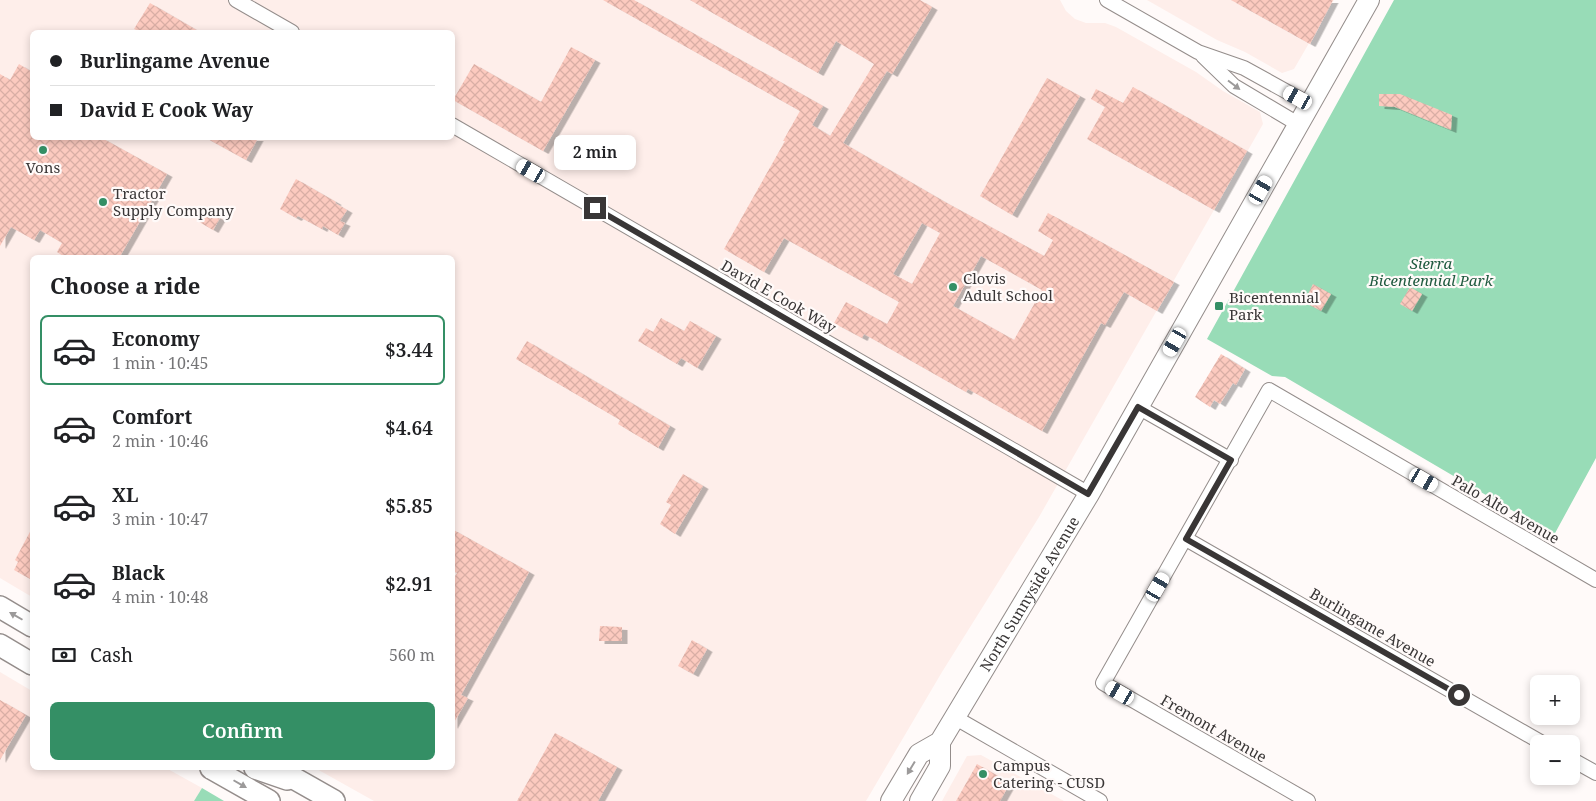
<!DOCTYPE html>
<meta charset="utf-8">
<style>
:root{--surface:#fff;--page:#f2f2f2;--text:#202124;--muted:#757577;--line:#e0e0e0;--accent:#348f65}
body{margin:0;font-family:"Noto Serif",serif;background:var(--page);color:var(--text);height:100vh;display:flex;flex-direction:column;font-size:19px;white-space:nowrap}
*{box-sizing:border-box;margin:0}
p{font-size:16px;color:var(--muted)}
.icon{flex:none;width:28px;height:28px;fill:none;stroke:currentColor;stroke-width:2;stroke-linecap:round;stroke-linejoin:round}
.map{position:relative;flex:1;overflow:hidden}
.sheet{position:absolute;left:30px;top:255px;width:425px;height:515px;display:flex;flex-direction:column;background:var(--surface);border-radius:8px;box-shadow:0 2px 8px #0003}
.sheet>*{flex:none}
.hud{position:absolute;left:30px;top:30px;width:425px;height:110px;border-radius:8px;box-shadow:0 2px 8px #0003;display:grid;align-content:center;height:110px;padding:0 20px;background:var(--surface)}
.fabs{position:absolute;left:1530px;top:675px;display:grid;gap:10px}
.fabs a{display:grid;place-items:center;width:50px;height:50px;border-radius:8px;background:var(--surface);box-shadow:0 2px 8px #0003;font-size:25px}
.end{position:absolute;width:22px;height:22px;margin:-11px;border:6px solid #393636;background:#fff;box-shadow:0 0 0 2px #fff}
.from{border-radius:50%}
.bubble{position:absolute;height:35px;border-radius:8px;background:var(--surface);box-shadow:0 2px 8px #0003;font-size:16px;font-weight:600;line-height:35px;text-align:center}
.car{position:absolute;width:15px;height:30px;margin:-15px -8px;border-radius:6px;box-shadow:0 0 4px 1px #0007;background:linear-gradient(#fff 24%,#345 0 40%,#fff 0 76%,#345 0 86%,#fff 0)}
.hud b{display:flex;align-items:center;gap:18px;height:48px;font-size:19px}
.hud b+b{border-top:1px solid var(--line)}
.hud i{width:12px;height:12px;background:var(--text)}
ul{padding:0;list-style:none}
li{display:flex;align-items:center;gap:15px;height:70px;margin:0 10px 8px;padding:0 10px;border:2px solid transparent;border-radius:8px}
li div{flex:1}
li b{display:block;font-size:19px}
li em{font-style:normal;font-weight:600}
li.selected{border-color:var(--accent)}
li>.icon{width:45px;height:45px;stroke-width:1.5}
h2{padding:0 20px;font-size:22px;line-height:60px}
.pay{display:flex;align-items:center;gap:12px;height:55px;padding:0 20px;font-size:19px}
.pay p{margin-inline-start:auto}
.action{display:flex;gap:10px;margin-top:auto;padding:10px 20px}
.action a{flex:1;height:58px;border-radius:8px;background:var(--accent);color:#fff;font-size:20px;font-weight:600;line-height:58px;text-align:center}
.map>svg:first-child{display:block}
.built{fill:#feeeea;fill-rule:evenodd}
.green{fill:#98dcb7}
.building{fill:url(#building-cross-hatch);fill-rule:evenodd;filter:url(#shadow)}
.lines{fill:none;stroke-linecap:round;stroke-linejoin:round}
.minor-casing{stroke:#948d8b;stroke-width:16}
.secondary-casing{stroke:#948d8b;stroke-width:22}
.primary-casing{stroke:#948d8b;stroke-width:24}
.minor{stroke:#fff;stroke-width:14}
.secondary{stroke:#fff;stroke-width:20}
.primary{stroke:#fff;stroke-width:21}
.oneway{fill:#9c9a9a}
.route{stroke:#393636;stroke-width:6}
.poi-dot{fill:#348f65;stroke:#fffaf9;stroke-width:2}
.labels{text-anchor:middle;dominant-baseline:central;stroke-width:4.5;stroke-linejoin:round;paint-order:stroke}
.poi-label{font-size:15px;fill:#393636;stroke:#fffaf9;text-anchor:start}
.park-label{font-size:15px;font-style:italic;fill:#205b40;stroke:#fffaf9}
.street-label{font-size:15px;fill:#393636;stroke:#fffaf9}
</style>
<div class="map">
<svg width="1596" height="801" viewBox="0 0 1596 801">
<defs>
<pattern id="building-cross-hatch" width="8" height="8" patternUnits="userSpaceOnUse" patternTransform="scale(1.25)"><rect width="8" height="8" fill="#fccabf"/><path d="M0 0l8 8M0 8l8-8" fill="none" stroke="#d9aea5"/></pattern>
<filter id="shadow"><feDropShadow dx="5.5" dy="3" stdDeviation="0" flood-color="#0004"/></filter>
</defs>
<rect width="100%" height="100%" fill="#fffaf9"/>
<g class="built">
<path d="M0,0H1060L1066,11L1075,19L1086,23H1105L1116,27L1196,72L1223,91L1260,112L1263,124L1039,517L942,672L866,801H374L315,768H452V258H32V597L0,578ZM32,32H452V138H32Z"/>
<path d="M1147,0H1334L1294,69L1282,73L1245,52L1217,40Z"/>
<path d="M0,672L32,691V768H166L202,788L194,801H0Z"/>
<path d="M981,755L1064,801H942L967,756Z"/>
</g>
<g class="green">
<path d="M1394,0H1596V458L1554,535L1285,377L1272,376L1207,339Z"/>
<path d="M202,788L224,801H194Z"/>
</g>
<g class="building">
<path d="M603,0H634L823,106L812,125L830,136L874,64L836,41L818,73L690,0H920L932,7L892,74L887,71L843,143L945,202L1044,256L1053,240L1038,231L1048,213L1174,282L1157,311L1124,292L1105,325L1101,323L1042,431L968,389L966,392L864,334L862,338L834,323L846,302L887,324L899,302L784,238L764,272L724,249L785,141H783L800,111ZM922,223L940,233L912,284L893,274ZM981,256L1042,290L1014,340L953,306Z"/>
<path d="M1231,0H1333L1310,44Z"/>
<path d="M150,3L200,32H141L134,29Z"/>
<path d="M571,47L595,60L543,151L453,100L474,64L541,102Z"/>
<path d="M19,64L32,72V138H102L167,174L119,258H66L57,252L62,243L40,230L34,240L11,227L0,246V74L10,80Z"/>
<path d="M1047,78L1080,96L1012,215L980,196Z"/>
<path d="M1133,87L1247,151L1214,210L1087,139L1105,107L1091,99L1096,89L1123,103Z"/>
<path d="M1379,94H1400L1452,115L1451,130L1395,107L1379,106Z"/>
<path d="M206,138H258L246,160Z"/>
<path d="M296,179L336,202L335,203L347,210L340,221L345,223L338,235L323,226L322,229L298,216L296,218L280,209Z"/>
<path d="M203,209L220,218L213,230L196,220Z"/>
<path d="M1313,284L1331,294L1321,311L1304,302Z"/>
<path d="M1410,287L1422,294L1412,311L1400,304Z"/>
<path d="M661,318L684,331L690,321L716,336L697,368L681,358L677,364L638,341L646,328L653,332Z"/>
<path d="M527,341L670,426L658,448L618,424L620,420L516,359Z"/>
<path d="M1221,354L1245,369L1236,385L1233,383L1220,404L1214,400L1210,407L1195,397Z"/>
<path d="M683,474L703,486L675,534L660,524L671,505L666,502Z"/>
<path d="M32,528V580L14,570L18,562L15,560Z"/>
<path d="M452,529L529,572L461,695L468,698L452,726V581L457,573L452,571Z"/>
<path d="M600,626L622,627V641H599Z"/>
<path d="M692,640L707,649L693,674L678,666Z"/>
<path d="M0,700L26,715L0,760Z"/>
<path d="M555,733L617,767L598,801H517Z"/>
<path d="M977,764L1010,783L1000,801H956Z"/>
</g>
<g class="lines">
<defs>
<g id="minor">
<path d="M236,0L292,32"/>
<path d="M1107,0L1198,52L1244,68L1309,104"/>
<path d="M1203,56L1234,86L1298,124"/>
<path d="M452,125L1089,494"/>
<path d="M1138,407L1231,460"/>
<path d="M1186,539L1544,744"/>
<path d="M954,717L1100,801"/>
<path d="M1571,759L1596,773"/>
<path d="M1308,801L1103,683L1269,390L1596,580"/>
</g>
<g id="secondary">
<path id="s1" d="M891,801L919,754L940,742L1089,494L1369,0"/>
<path d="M920,801L940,766V742"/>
</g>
<g id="primary">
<path d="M0,607L32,626"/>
<path d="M0,645L32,664"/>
<path d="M211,768L269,801"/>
<path d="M255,768L287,779"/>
<path d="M276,768L334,801"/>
</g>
</defs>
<use href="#minor" class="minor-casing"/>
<use href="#secondary" class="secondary-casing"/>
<use href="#primary" class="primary-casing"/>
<use href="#minor" class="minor"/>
<use href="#secondary" class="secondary"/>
<use href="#primary" class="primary"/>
</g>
<defs><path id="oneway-solid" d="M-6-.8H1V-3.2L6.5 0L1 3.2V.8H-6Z" transform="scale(1.25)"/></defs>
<g class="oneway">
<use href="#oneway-solid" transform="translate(1234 85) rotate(37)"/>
<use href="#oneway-solid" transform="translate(16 616) rotate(-150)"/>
<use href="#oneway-solid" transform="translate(911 768) rotate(121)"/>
<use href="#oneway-solid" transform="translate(240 784) rotate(30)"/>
</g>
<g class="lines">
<path class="route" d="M595,208L1088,494L1138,407L1231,460L1186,539L1459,695"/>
</g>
<g class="poi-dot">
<circle cx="43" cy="150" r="5"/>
<circle cx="103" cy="202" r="5"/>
<circle cx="953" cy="287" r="5"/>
<rect x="1214" y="301" width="10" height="10" rx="2.5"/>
<circle cx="983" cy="774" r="5"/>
</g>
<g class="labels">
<g class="poi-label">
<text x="43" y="167" text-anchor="middle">Vons</text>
<text x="113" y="193">Tractor<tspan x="113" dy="17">Supply Company</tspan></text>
<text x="963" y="278">Clovis<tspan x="963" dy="17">Adult School</tspan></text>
<text x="1229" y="297">Bicentennial<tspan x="1229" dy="17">Park</tspan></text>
<text x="993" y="765">Campus<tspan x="993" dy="17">Catering - CUSD</tspan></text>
</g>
<g class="park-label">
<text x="1431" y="263">Sierra<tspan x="1431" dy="17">Bicentennial Park</tspan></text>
</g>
<g class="street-label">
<text transform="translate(779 296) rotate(30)">David E Cook Way</text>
<text transform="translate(1506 509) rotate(30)">Palo Alto Avenue</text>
<text stroke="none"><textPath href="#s1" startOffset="252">North Sunnyside Avenue</textPath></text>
<text transform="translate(1373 627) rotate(30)">Burlingame Avenue</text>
<text transform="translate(1214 728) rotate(30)">Fremont Avenue</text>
</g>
</g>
</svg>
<div class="fabs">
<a>+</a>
<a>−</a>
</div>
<i class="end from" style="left:1459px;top:695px"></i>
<i class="end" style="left:595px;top:208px"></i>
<div class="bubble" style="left:554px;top:135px;width:82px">2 min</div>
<i class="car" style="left:1298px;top:98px;rotate:299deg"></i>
<i class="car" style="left:531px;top:171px;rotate:300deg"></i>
<i class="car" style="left:1261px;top:190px;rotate:30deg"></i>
<i class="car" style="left:1175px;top:342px;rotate:210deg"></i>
<i class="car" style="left:1424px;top:480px;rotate:120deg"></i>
<i class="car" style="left:1158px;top:587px;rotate:30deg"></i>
<i class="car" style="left:1120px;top:693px;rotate:300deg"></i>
<div class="hud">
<b><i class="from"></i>Burlingame Avenue</b>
<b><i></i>David E Cook Way</b>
</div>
<section class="sheet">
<h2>Choose a ride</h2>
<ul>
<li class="selected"><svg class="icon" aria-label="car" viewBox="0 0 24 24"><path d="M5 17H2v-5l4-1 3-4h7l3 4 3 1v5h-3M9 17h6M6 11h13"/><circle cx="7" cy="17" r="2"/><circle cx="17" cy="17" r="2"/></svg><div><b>Economy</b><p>1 min · 10:45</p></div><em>$3.44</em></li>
<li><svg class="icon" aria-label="car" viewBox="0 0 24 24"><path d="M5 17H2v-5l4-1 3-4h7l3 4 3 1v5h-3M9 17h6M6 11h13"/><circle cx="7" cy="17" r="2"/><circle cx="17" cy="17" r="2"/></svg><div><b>Comfort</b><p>2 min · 10:46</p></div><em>$4.64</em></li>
<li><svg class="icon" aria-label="car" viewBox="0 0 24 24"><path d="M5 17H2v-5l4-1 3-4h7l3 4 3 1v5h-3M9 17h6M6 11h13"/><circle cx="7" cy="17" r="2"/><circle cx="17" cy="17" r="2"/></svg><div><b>XL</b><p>3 min · 10:47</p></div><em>$5.85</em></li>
<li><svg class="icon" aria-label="car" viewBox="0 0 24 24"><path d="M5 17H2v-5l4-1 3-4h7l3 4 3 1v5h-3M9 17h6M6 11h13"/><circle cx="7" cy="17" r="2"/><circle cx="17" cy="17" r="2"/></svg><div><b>Black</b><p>4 min · 10:48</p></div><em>$2.91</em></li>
</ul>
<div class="pay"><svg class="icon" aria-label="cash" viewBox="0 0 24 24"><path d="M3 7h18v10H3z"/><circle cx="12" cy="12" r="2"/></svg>Cash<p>560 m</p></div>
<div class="action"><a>Confirm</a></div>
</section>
</div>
